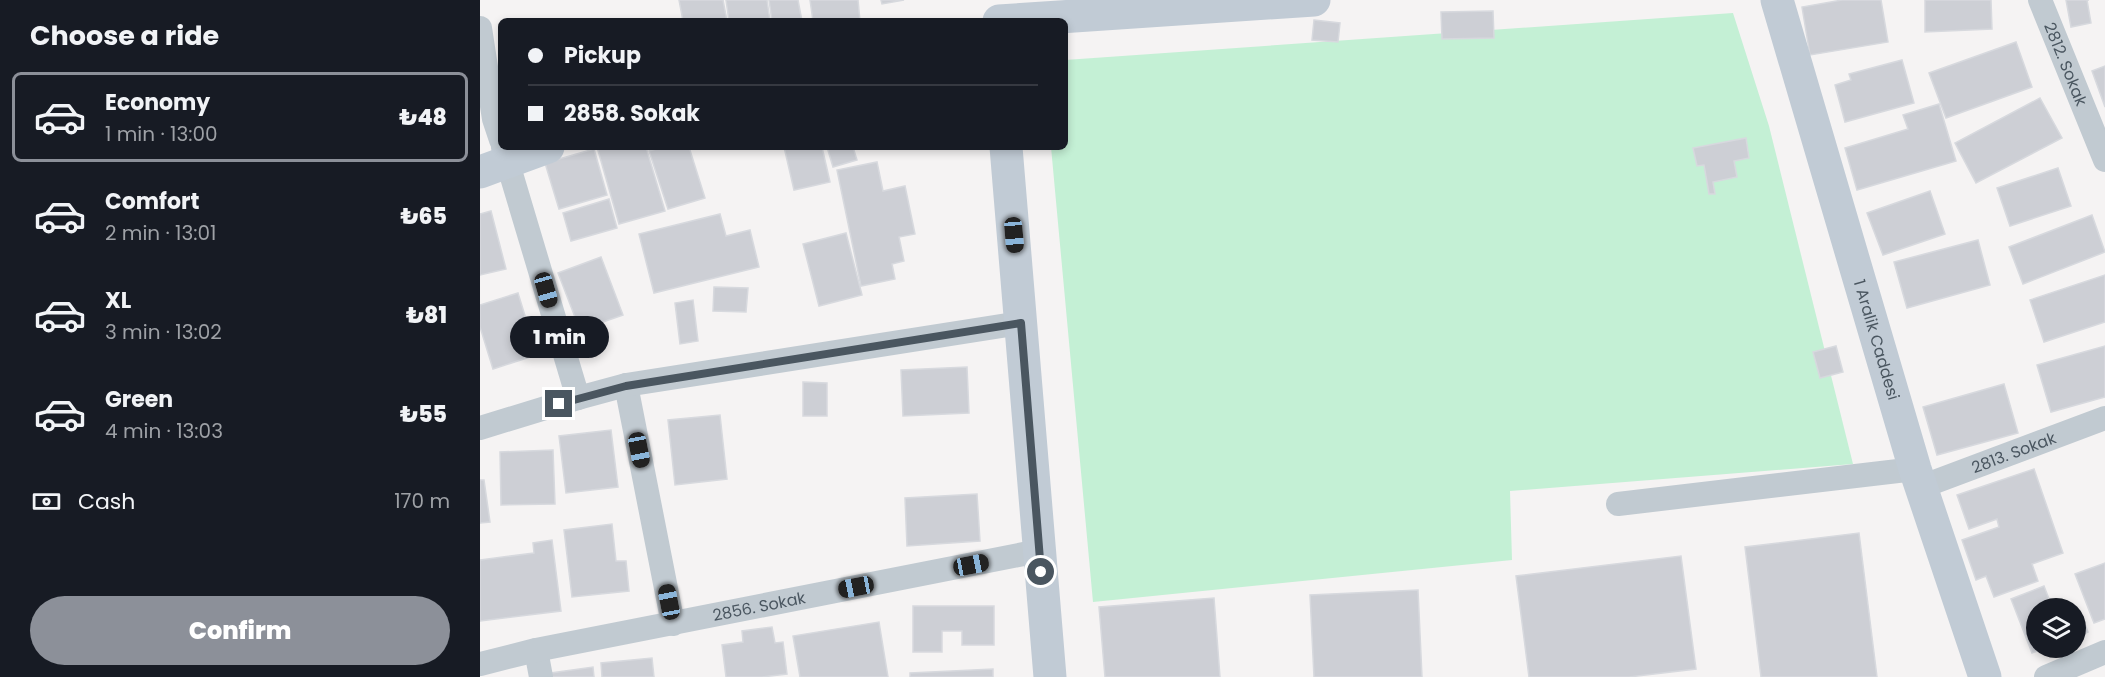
<!DOCTYPE html>
<meta charset="utf-8">
<style>
:root{--surface:#171b24;--page:#242831;--text:#f1f3f6;--muted:#9ea1a6;--line:#363941;--accent:#8c9099}
body{margin:0;font-family:Poppins,sans-serif;background:var(--page);color:var(--text);height:100vh;display:flex;flex-direction:column;font-size:22px;white-space:nowrap}
*{box-sizing:border-box;margin:0}
p{font-size:20px;color:var(--muted)}
.icon{flex:none;width:33px;height:33px;fill:none;stroke:currentColor;stroke-width:2;stroke-linecap:round;stroke-linejoin:round}
.map{position:relative;flex:1;overflow:hidden}
.details{display:flex;flex-direction:column;background:var(--surface);width:480px}
.details>*{flex:none}
.top-card{position:absolute;left:18px;top:18px;width:570px;height:132px;border-radius:9px;box-shadow:0 3px 9px #0003;display:grid;align-content:center;height:132px;padding:0 30px;background:var(--surface)}
.fabs{position:absolute;left:1546px;top:598px;display:grid;gap:12px}
.fabs a{display:grid;place-items:center;width:60px;height:60px;border-radius:50%;background:var(--surface);box-shadow:0 3px 9px #0003;font-size:30px}
.end{position:absolute;width:27px;height:27px;margin:-14px;border:8px solid #4a5660;background:#fff;box-shadow:0 0 0 3px #fff}
.from{border-radius:50%}
.bubble{position:absolute;height:42px;border-radius:21px;background:var(--surface);box-shadow:0 3px 9px #0003;font-size:20px;font-weight:800;line-height:42px;text-align:center}
.car{position:absolute;width:18px;height:36px;margin:-18px -9px;border-radius:8px;box-shadow:0 0 4px 2px #0007;background:linear-gradient(#222 24%,#8ab4d8 0 40%,#222 0 76%,#8ab4d8 0 86%,#222 0)}
.top-card b{display:flex;align-items:center;gap:21px;height:57px;font-size:22px}
.top-card b+b{border-top:2px solid var(--line)}
.top-card i{width:15px;height:15px;background:var(--text)}
ul{padding:0;list-style:none}
li{display:flex;align-items:center;gap:18px;height:90px;margin:0 12px 9px;padding:0 18px;border:3px solid transparent;border-radius:9px}
li div{flex:1}
li b{display:block;font-size:22px}
li em{font-style:normal;font-weight:800}
li.selected{border-color:var(--accent)}
li>.icon{width:54px;height:54px;stroke-width:1.5}
h2{padding:0 30px;font-size:27px;line-height:72px}
.pay{display:flex;align-items:center;gap:15px;height:66px;padding:0 30px;font-size:22px}
.pay p{margin-inline-start:auto}
.primary-button{display:flex;gap:12px;margin-top:auto;padding:12px 30px}
.primary-button a{flex:1;height:69px;border-radius:36px;background:var(--accent);color:#fff;font-size:24px;font-weight:800;line-height:69px;text-align:center}
main{display:flex;flex:1;min-height:0}
.map>svg:first-child{display:block}
.green{fill:#c4f0d5}
.building{fill:#cdcfd5;stroke:#d7d9de;stroke-width:1.5}
.lines{fill:none;stroke-linecap:round;stroke-linejoin:round}
.street{stroke:#c1cad1;stroke-width:24}
.secondary{stroke:#c1cbd5;stroke-width:33}
.route{stroke:#4a5660;stroke-width:8}
.labels{text-anchor:middle;dominant-baseline:central;stroke-width:6;stroke-linejoin:round;paint-order:stroke}
.street-label{font-size:16px;fill:#4a5660;stroke:#fff}
</style>
<main>
<section class="details">
<h2>Choose a ride</h2>
<ul>
<li class="selected"><svg class="icon" aria-label="car" viewBox="0 0 24 24"><path d="M5 17H2v-5l4-1 3-4h7l3 4 3 1v5h-3M9 17h6M6 11h13"/><circle cx="7" cy="17" r="2"/><circle cx="17" cy="17" r="2"/></svg><div><b>Economy</b><p>1 min · 13:00</p></div><em>₺48</em></li>
<li><svg class="icon" aria-label="car" viewBox="0 0 24 24"><path d="M5 17H2v-5l4-1 3-4h7l3 4 3 1v5h-3M9 17h6M6 11h13"/><circle cx="7" cy="17" r="2"/><circle cx="17" cy="17" r="2"/></svg><div><b>Comfort</b><p>2 min · 13:01</p></div><em>₺65</em></li>
<li><svg class="icon" aria-label="car" viewBox="0 0 24 24"><path d="M5 17H2v-5l4-1 3-4h7l3 4 3 1v5h-3M9 17h6M6 11h13"/><circle cx="7" cy="17" r="2"/><circle cx="17" cy="17" r="2"/></svg><div><b>XL</b><p>3 min · 13:02</p></div><em>₺81</em></li>
<li><svg class="icon" aria-label="car" viewBox="0 0 24 24"><path d="M5 17H2v-5l4-1 3-4h7l3 4 3 1v5h-3M9 17h6M6 11h13"/><circle cx="7" cy="17" r="2"/><circle cx="17" cy="17" r="2"/></svg><div><b>Green</b><p>4 min · 13:03</p></div><em>₺55</em></li>
</ul>
<div class="pay"><svg class="icon" aria-label="cash" viewBox="0 0 24 24"><path d="M3 7h18v10H3z"/><circle cx="12" cy="12" r="2"/></svg>Cash<p>170 m</p></div>
<div class="primary-button"><a>Confirm</a></div>
</section>
<div class="map">
<svg width="1625" height="677" viewBox="0 0 1625 677">
<rect width="100%" height="100%" fill="#f5f3f3"/>
<path class="green" d="M1253,13L1289,126L1373,464L1030,491L1032,560L613,602L571,147H585V60Z"/>
<g class="building">
<path d="M199,0H243L247,21H203Z"/>
<path d="M246,0H287L290,21H249Z"/>
<path d="M289,0H318L322,21H292Z"/>
<path d="M330,0H378L380,21H333Z"/>
<path d="M401,0H424L402,4Z"/>
<path d="M1362,0H1401L1408,42L1330,55L1322,7Z"/>
<path d="M1445,0H1511L1512,29L1445,32Z"/>
<path d="M1586,0H1609H1607L1611,23L1591,27Z"/>
<path d="M1013,11L1014,38L962,39L961,12Z"/>
<path d="M834,20L860,23L858,42L832,40Z"/>
<path d="M1536,42L1552,87L1466,118L1449,73Z"/>
<path d="M1422,60L1434,103L1365,122L1355,85L1371,80L1369,74Z"/>
<path d="M1625,66V107L1612,71Z"/>
<path d="M1560,98L1582,138L1496,183L1475,143Z"/>
<path d="M1459,104L1476,161L1377,190L1365,148L1428,129L1423,115Z"/>
<path d="M1266,138L1269,158L1254,161L1257,177L1233,182L1235,194H1229L1224,165L1217,166L1213,148Z"/>
<path d="M117,147H166L185,211L139,224Z"/>
<path d="M183,147H209L225,198L188,209L169,151Z"/>
<path d="M304,147H342L350,182L314,190Z"/>
<path d="M347,147H373L377,160L353,167Z"/>
<path d="M114,149L127,195L79,209L65,163Z"/>
<path d="M397,162L403,191L425,186L435,234L419,237L424,261L412,264L415,279L381,286L357,170Z"/>
<path d="M1578,168L1591,206L1530,226L1517,188Z"/>
<path d="M1450,191L1465,234L1403,255L1387,213Z"/>
<path d="M129,199L137,228L91,241L83,213Z"/>
<path d="M11,211L26,269L0,275V214Z"/>
<path d="M240,214L246,236L270,230L279,267L174,293L159,234Z"/>
<path d="M1612,215L1625,252L1543,284L1529,247Z"/>
<path d="M366,233L382,295L339,306L323,244Z"/>
<path d="M1498,240L1510,285L1427,308L1414,262Z"/>
<path d="M121,257L143,315L100,330L78,273Z"/>
<path d="M1625,275V322L1564,342L1550,300Z"/>
<path d="M234,287L268,288L266,312L233,311Z"/>
<path d="M38,293L51,335L44,338L50,357L13,369L0,327V305Z"/>
<path d="M213,300L218,341L200,344L195,303Z"/>
<path d="M1356,346L1363,372L1340,378L1333,352Z"/>
<path d="M1625,346V397L1571,412L1557,365Z"/>
<path d="M487,367L489,413L423,416L421,370Z"/>
<path d="M323,382L347,383V416H323Z"/>
<path d="M1524,384L1538,433L1457,455L1443,407Z"/>
<path d="M240,415L247,479L195,485L188,420Z"/>
<path d="M131,430L138,487L86,493L79,436Z"/>
<path d="M73,450L75,504L21,505L20,452Z"/>
<path d="M1554,469L1583,553L1552,564L1558,581L1514,597L1506,576L1496,580L1482,540L1519,527L1517,519L1489,529L1477,495Z"/>
<path d="M0,480H4L10,522L0,523Z"/>
<path d="M497,494L500,541L427,546L425,498Z"/>
<path d="M132,524L136,561H146L149,591L92,597L84,530Z"/>
<path d="M1379,533L1397,677H1281L1265,547Z"/>
<path d="M72,540L81,611L0,621V560L54,553L53,543Z"/>
<path d="M1201,556L1216,669L1149,677H1049L1036,576Z"/>
<path d="M1625,563V619L1614,623L1595,574Z"/>
<path d="M1564,586L1573,609H1557V648H1566L1552,653L1531,599Z"/>
<path d="M938,590L942,677H834L830,595Z"/>
<path d="M734,598L740,677H625L619,607Z"/>
<path d="M433,606H514V645H482V631H462V652H433Z"/>
<path d="M1600,611L1608,632L1596,637V612Z"/>
<path d="M399,622L408,677H320L313,636Z"/>
<path d="M292,627L295,643L303,642L307,674L282,677H246L242,645L263,642L262,631Z"/>
<path d="M172,658L174,677H122L121,663Z"/>
<path d="M113,667L114,677H71V673Z"/>
<path d="M513,669V677H430V673Z"/>
</g>
<g class="lines">
<g class="street">
<path id="s1" d="M1560,0L1625,160"/>
<path d="M0,28L14,119L21,140"/>
<path d="M23,147L98,398"/>
<path d="M146,385L193,624"/>
<path d="M0,428L98,398L146,385L541,323"/>
<path id="s2" d="M1441,487L1625,418"/>
<path d="M1138,504L1435,469"/>
<path d="M56,650L61,677"/>
<path id="s3" d="M0,664L56,650L559,551"/>
<path d="M1566,677L1625,652"/>
</g>
<g class="secondary">
<path id="s4" d="M1297,0L1435,469L1505,677"/>
<path d="M519,21L834,0"/>
<path d="M526,147L570,677"/>
<path d="M0,172L68,147"/>
</g>
</g>
<g class="lines">
<path class="route" d="M79,404L146,386L541,323L561,572"/>
</g>
<g class="labels">
<g class="street-label">
<text stroke="none"><textPath href="#s1" startOffset="69">2812. Sokak</textPath></text>
<text stroke="none"><textPath href="#s4" startOffset="354">1 Aralik Caddesi</textPath></text>
<text stroke="none"><textPath href="#s2" startOffset="99">2813. Sokak</textPath></text>
<text stroke="none"><textPath href="#s3" startOffset="285">2856. Sokak</textPath></text>
</g>
</g>
</svg>
<div class="fabs">
<a><svg class="icon" aria-label="layers" viewBox="0 0 24 24"><path d="M12 4l9 5-9 5-9-5zM3 14l9 5 9-5"/></svg></a>
</div>
<i class="end from" style="left:561px;top:572px"></i>
<i class="end" style="left:79px;top:404px"></i>
<div class="bubble" style="left:30px;top:316px;width:99px">1 min</div>
<i class="car" style="left:534px;top:235px;rotate:175deg"></i>
<i class="car" style="left:66px;top:290px;rotate:164deg"></i>
<i class="car" style="left:159px;top:450px;rotate:169deg"></i>
<i class="car" style="left:491px;top:565px;rotate:79deg"></i>
<i class="car" style="left:376px;top:587px;rotate:259deg"></i>
<i class="car" style="left:189px;top:602px;rotate:349deg"></i>
<div class="top-card">
<b><i class="from"></i>Pickup</b>
<b><i></i>2858. Sokak</b>
</div>
</div>
</main>
